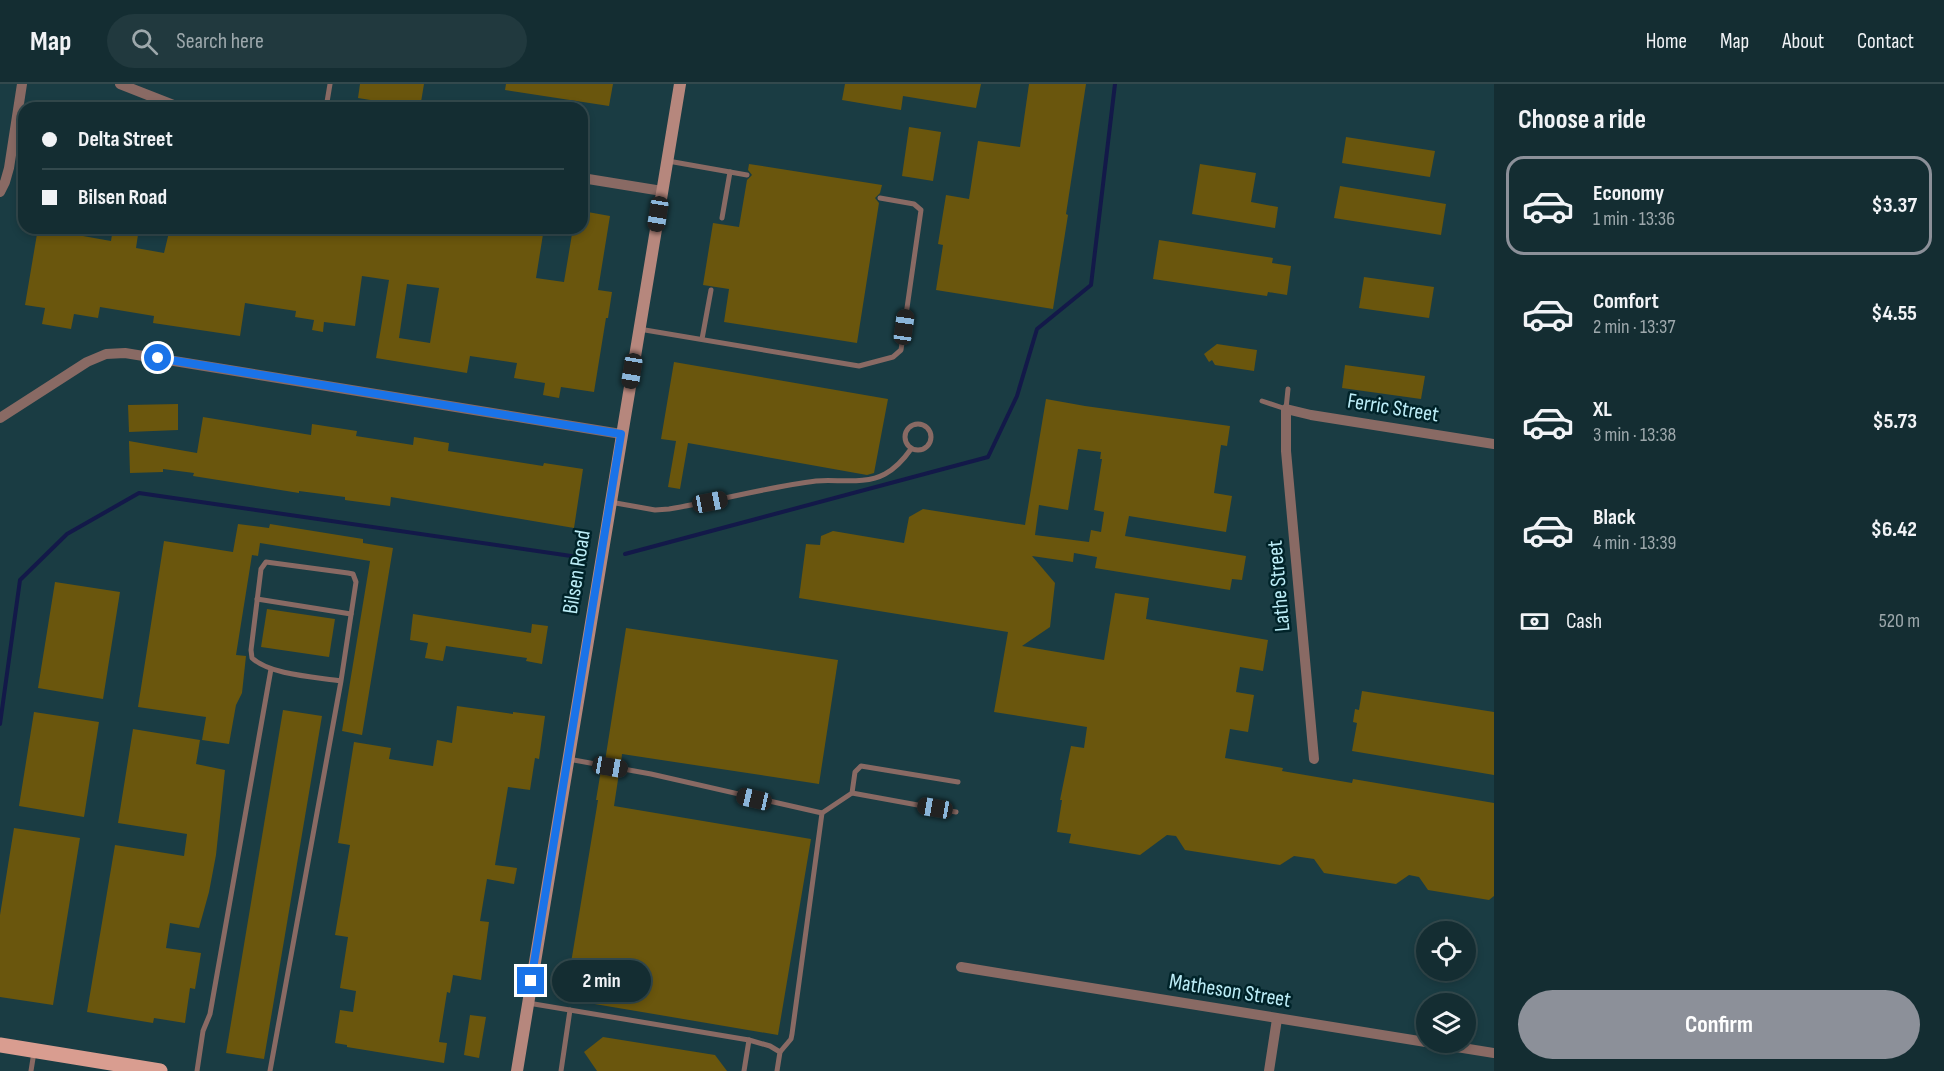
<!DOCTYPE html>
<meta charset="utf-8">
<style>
:root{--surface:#142d32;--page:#21393e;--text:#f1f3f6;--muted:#9da8ac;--line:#33494d;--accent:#8c9099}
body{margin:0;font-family:"Sofia Sans Condensed",sans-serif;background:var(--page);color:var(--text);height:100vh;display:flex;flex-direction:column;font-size:22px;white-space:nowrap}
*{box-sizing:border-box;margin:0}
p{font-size:20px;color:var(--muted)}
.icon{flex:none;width:33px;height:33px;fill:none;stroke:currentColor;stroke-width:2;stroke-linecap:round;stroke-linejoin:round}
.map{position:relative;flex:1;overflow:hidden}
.drawer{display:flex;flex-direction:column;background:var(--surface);width:450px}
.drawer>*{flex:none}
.top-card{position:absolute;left:18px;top:18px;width:570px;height:132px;border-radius:18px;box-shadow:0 3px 9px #0003,0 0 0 2px var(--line);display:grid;align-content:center;height:132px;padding:0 24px;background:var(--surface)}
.fabs{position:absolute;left:1416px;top:837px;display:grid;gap:12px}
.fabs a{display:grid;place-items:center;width:60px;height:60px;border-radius:50%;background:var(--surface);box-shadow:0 3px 9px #0003,0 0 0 2px var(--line);font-size:30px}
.end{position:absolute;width:27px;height:27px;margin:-14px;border:8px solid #1a73e8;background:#fff;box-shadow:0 0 0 3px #fff}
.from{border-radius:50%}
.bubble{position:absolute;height:42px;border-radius:21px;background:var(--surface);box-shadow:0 3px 9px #0003,0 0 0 2px var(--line);font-size:20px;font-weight:700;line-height:42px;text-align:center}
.car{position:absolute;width:18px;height:36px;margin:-18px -9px;border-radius:8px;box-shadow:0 0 4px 2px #0007;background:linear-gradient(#222 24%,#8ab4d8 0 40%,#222 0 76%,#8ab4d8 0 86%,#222 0)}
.top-card b{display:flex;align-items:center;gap:21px;height:57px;font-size:22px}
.top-card b+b{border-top:2px solid var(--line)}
.top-card i{width:15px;height:15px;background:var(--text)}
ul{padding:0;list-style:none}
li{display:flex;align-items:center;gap:18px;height:99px;margin:0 12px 9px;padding:0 12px;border:3px solid transparent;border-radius:18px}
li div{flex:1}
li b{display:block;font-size:22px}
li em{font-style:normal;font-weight:700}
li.active{border-color:var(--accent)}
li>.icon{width:54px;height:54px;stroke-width:1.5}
h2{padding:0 24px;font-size:27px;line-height:72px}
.pay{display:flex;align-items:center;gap:15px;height:66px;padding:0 24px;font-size:22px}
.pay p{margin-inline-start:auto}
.action{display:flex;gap:12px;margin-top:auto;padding:12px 24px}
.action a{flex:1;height:69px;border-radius:36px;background:var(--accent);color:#fff;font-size:24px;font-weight:700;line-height:69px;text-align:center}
header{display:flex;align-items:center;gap:36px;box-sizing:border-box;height:84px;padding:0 30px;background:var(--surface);border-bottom:2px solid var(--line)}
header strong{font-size:28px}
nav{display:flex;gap:33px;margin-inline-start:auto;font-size:21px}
.search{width:420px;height:54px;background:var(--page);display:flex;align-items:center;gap:15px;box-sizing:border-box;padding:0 21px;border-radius:33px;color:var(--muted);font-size:22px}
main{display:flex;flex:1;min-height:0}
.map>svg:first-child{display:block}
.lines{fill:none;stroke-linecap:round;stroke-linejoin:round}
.stream{stroke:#131949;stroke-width:4}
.building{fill:#6a560d;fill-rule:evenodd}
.lane{stroke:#896a64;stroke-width:5}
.street{stroke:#896a64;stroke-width:10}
.secondary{stroke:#b6877d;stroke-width:12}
.primary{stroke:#d99d90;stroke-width:15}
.route{stroke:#1a73e8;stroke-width:8}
.labels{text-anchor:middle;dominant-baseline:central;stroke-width:5;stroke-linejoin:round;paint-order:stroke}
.street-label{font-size:22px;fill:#bcedf7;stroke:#002329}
</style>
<header>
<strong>Map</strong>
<div class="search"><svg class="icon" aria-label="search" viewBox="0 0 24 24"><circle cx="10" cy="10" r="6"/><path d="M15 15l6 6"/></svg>Search here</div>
<nav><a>Home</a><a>Map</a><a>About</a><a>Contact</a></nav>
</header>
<main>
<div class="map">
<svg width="1494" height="987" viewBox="0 0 1494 987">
<rect width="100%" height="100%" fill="#1a3c43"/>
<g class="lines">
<g class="stream">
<path d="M625,470L988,373L1017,312L1037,245L1091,201L1115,0"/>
<path d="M0,640L20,496L67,450L139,409L578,473"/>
</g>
</g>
<g class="building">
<path d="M360,0H424L420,24L358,14Z"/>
<path d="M506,0H613L609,22L505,6Z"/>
<path d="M845,0H981L976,24L903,12L901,26L842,16Z"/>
<path d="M1029,0H1086L1066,130L1068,131L1053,225L936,206L943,161L938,160L946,111L969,115L978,57L1020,63Z"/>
<path d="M909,43L941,48L933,97L902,92Z"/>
<path d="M1346,53L1435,67L1430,93L1342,79Z"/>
<path d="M749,80L882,101L880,109L875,114L879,119L857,259L724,238L729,205L703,201L713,139L739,143L747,96L752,91L748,86Z"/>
<path d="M1200,80L1256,89L1251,118L1278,123L1275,144L1192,130Z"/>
<path d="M1340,102L1446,120L1441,151L1334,134Z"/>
<path d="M582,127L610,132L598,206L612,208L608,234H606L594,308L561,303L559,314L543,311L545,299L514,294L517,279L470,272L467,289L376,274L389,196L362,192L355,242L324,238L323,248L312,246L314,236L295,233L296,227L245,219L240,252L153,239L154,232L100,223L98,234L74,230L71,245L42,240L45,224L25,221L38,144L111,157L113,144H139L136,164L164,169L170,144H544L536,194L564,198L573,144H582ZM407,200L439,204L430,259L399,254Z"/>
<path d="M1159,156L1273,174L1272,179L1291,182L1287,211L1268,208L1267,212L1153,195Z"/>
<path d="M1364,193L1434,203L1429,234L1359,224Z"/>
<path d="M1217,260L1257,266L1254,287L1215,281L1212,276L1209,278L1204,270Z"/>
<path d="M674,278L888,315L874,389L867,391L688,359L680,405L668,403L676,357L661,355Z"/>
<path d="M1345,281L1425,292L1421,315L1342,304Z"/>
<path d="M1046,315L1085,322L1230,342L1227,362L1221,361L1214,409L1232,412L1226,448L1129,432L1125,452L1246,472L1242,496L1232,495L1230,506L1095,484L1097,473L1074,469L1073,478L1032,472L1055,499L1050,543L1022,562L1104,576L1115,509L1149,514L1146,535L1268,556L1263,587L1240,583L1236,608L1254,611L1248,648L1230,645L1225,674L1283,684L1282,687L1352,699L1353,695L1494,719V812L1489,816L1428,806L1419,793L1409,791L1396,800L1324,789L1314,775L1294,772L1280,781L1185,766L1176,752L1167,751L1140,771L1069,759L1071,750L1057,748L1062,716H1060L1071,662L1084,664L1087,643L994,628L1008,548L799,514L806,460L820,461L821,452L833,447L904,459L909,433L923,425L1025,441ZM1078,365L1101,368L1100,375H1102L1094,426L1104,428L1101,448L1091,446L1089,458L1035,451L1039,421L1068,426Z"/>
<path d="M178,320V346L129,348L128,321Z"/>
<path d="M203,333L311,351L312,340L357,347L356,352L413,361L414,353L449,359L448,367L543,382L544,379L583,385L574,444L391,413L390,422L345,416V413L299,407V409L193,392L194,389L163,385V388L130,389L129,357L197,369Z"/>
<path d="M238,440L269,444L270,440L363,455V459L393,464L362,651L342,647L370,477L260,459L258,472L252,471L236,571L246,572L242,609L236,621L229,660L202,656L206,633L138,623L164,457L233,468Z"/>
<path d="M55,498L120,508L103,615L38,604Z"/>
<path d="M267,525L335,535L329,573L261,563Z"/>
<path d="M413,530L531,549L532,540L548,542L542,580L526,577L527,574L446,562L443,577L425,574L428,559L410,556Z"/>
<path d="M626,544L838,576L819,700L622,670L621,680L605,677Z"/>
<path d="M1362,607L1494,628V691L1352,667L1357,639L1353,638L1355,625L1359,626Z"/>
<path d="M457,622L513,630V628L545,632L539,675L535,674L530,706L508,703L495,781L517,784L514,800L487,795L480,837L489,838L481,896L453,891L450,909L447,908L439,958L447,959L444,979L347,963V961L335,959L340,926L353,928L356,907L340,904L348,853L335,851L350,761L338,759L354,658L391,664L389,675L433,682L437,656L452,659Z"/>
<path d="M283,626L322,632L264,975L226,969Z"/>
<path d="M34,628L99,638L84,733L19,722Z"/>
<path d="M133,645L200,656L196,680L225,686L216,771L209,808L199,844L170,839L166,864L201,869L195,905L190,904L185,939L154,934L153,939L87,928L115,761L184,772L187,750L118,739Z"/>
<path d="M601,686L619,689L614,722L811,755L778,951L565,915L598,716H596Z"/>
<path d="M14,744L80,754L53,921L0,913V831Z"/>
<path d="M470,931L486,933L479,974L464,971Z"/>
<path d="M603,953L715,971L727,987H597L584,968Z"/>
</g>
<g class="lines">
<g class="lane">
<path d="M326,24L330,0"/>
<path d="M668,77L747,91"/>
<path d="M722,134L730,88"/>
<path d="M639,245L859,282L893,273L901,266L921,126L914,120L880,114"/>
<path d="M702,255L711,206"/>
<path d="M1262,317L1286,325L1288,305"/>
<circle cx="918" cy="353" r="13"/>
<path d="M610,418L655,426L669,425C718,417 767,403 816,397C837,395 865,401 885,390C896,384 904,375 911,365"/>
<path d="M257,515L351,530"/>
<path d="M568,675L651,690L822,729L792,950L791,955L780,968"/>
<path d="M852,709L956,728"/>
<path d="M822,729L852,709L855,688L861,682L958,698"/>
<path d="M528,919L749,956L770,962L780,968L777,987"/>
<path d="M31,987L34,968"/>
<path d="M197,987L203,947L210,930L271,585"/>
<path d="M270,987L341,597L356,498L353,490L348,489L266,478L261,485L251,566L252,574C270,591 316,593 341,597"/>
<path d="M561,987L570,926"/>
<path d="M744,987L749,956"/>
</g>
<g class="street">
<path d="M120,0L181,24"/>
<path d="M582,94L662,107"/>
<path d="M0,108L5,98L9,84L22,0"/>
<path d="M0,334L87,278L106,270L125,269L621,350"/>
<path d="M1314,675L1286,367V325L1311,331L1494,360"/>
<path d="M961,883L1494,969"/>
<path d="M1269,987L1277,935"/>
</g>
<path class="secondary" d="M517,987L680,0"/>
<path class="primary" d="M0,961L160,987"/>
</g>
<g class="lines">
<path class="route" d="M158,274L621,350L531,897"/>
</g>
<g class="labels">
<g class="street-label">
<text transform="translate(1393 324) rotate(9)">Ferric Street</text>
<text transform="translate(577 488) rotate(-81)">Bilsen Road</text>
<text transform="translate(1279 502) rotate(-95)">Lathe Street</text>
<text transform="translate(1230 907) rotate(9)">Matheson Street</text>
</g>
</g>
</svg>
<div class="fabs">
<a><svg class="icon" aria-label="locate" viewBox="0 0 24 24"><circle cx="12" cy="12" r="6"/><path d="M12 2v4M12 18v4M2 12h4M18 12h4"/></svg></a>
<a><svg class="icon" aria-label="layers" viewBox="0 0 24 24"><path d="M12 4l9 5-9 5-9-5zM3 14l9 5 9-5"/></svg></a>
</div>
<i class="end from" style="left:158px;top:274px"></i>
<i class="end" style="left:531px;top:897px"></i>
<div class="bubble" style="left:552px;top:876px;width:99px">2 min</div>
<i class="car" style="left:658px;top:130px;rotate:189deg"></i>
<i class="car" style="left:904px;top:243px;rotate:8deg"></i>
<i class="car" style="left:632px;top:287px;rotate:189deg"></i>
<i class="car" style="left:710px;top:418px;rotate:79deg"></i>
<i class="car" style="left:610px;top:683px;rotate:100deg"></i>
<i class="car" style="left:754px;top:715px;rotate:283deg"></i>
<i class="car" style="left:935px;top:724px;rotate:280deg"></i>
<div class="top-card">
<b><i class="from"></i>Delta Street</b>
<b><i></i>Bilsen Road</b>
</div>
</div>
<section class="drawer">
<h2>Choose a ride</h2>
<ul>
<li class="active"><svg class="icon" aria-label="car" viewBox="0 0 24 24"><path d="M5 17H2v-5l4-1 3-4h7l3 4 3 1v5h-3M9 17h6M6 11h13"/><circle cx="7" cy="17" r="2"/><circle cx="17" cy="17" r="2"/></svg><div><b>Economy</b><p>1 min · 13:36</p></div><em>$3.37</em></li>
<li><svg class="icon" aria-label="car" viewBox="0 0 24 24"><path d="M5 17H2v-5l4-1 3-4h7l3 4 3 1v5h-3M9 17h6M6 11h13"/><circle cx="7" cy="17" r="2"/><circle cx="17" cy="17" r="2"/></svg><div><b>Comfort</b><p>2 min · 13:37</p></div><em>$4.55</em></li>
<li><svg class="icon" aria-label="car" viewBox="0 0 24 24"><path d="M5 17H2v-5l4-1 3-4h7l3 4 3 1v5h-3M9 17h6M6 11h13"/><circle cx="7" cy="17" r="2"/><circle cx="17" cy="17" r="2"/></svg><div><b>XL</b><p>3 min · 13:38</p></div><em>$5.73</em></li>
<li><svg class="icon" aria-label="car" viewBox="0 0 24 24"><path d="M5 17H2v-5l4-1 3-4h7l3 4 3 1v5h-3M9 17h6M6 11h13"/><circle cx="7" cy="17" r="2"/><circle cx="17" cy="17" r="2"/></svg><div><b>Black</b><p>4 min · 13:39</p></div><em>$6.42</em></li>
</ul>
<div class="pay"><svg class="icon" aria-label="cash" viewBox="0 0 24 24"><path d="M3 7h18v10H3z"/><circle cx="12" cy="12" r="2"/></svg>Cash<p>520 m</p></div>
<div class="action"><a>Confirm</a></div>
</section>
</main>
